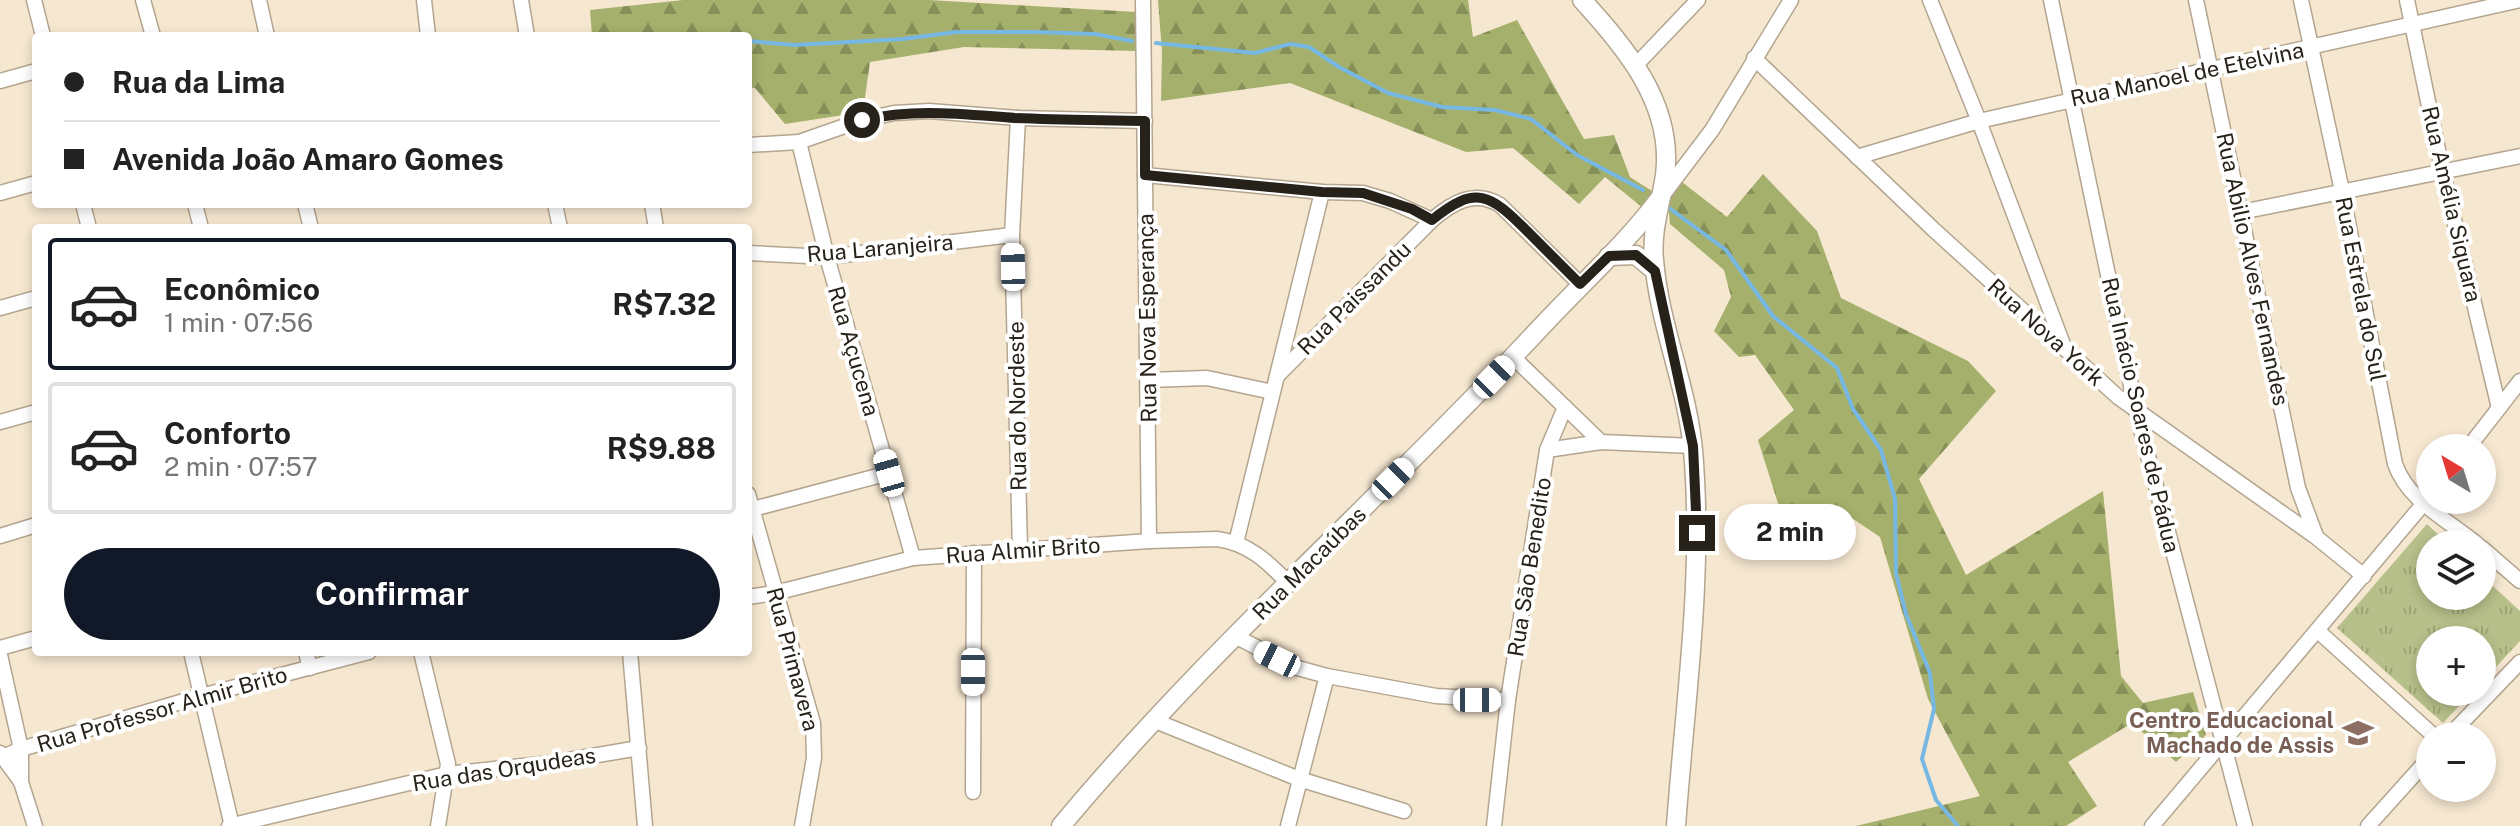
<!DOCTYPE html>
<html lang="pt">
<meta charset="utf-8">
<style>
:root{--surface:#fff;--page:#f2f2f2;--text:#222;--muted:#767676;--line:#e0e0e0;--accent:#111827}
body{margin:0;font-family:"Public Sans",sans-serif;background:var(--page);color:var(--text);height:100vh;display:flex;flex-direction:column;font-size:30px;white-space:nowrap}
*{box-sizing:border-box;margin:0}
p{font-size:26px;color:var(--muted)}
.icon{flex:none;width:44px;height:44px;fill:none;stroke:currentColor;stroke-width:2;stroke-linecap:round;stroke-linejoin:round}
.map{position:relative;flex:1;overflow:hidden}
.details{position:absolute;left:32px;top:224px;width:720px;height:432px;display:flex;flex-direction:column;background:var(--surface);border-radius:8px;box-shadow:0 4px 12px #0003}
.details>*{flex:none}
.top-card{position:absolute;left:32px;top:32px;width:720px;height:176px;border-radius:8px;box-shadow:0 4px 12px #0003;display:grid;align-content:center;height:176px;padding:0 32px;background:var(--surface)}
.needle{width:52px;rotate:322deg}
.tools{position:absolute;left:2416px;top:434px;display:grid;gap:16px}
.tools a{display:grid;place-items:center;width:80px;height:80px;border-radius:50%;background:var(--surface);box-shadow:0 4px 12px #0003;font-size:40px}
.end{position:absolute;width:36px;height:36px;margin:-18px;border:10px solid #272219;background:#fff;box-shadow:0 0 0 4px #fff}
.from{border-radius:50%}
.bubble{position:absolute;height:56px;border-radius:28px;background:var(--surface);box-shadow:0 4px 12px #0003;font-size:26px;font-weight:700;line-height:56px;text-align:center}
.car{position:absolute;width:24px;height:48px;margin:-24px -12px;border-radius:10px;box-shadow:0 0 6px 2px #0007;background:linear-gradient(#fff 24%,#345 0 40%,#fff 0 76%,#345 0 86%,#fff 0)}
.top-card b{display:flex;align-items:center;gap:28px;height:76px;font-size:30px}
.top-card b+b{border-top:2px solid var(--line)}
.top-card i{width:20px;height:20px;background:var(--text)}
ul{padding:14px 0 0;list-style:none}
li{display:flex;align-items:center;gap:24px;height:132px;margin:0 16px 12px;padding:0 16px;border:4px solid var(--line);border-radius:8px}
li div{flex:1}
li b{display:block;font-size:30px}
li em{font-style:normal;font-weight:700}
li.on{border-color:var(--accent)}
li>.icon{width:72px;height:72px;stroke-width:1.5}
.button{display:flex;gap:16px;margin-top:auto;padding:16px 32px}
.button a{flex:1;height:92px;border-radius:48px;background:var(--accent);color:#fff;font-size:32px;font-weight:700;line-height:92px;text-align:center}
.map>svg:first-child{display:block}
.forest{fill:url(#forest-firs)}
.park{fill:url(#park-tufts)}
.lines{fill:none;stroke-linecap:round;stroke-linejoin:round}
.stream{stroke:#76b8e3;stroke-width:4}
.minor-casing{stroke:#b3a58f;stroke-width:17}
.tertiary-casing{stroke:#b3a58f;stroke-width:21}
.minor{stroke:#fff;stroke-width:14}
.tertiary{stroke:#fff;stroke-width:18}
.route{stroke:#272219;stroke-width:10}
.labels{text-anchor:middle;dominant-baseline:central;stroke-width:8;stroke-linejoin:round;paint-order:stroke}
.street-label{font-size:22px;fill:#272219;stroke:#fff}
.education-label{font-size:22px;font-weight:bold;fill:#785e54;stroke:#fff;text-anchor:end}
</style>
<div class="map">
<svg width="2520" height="826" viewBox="0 0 2520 826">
<defs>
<pattern id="forest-firs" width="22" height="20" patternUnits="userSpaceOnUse" patternTransform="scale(2)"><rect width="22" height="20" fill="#a5b06c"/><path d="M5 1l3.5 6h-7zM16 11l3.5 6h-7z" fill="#868f58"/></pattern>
<pattern id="park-tufts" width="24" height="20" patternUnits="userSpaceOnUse" patternTransform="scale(2)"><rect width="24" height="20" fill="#b7c08a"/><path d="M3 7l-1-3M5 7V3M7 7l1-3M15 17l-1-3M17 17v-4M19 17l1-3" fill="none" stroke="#9da576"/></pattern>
</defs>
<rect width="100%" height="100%" fill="#f6e7d0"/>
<g class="forest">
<path d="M683,0H929L1136,12L1137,51L964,47L870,62L863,112L785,124L755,88H748V36H592L590,10Z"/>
<path d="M1158,0H1468L1473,37L1517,20L1584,139L1614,135L1630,177L1655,193L1643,208L1605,177L1579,204L1513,148L1466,152L1290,83L1161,101L1162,52Z"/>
<path d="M1763,174L1817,231L1841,298L1968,361L1996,391L1919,479L1966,575L2103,491L2121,676L2143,703L2193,692L2206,735L2176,762L2132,723L2068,762L2097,806L2066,826H1856L1980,796L1928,699L1880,537L1831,504L1782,516L1758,440L1794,410L1755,355L1739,357L1714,331L1731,297L1724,270L1670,224L1668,202L1682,182L1727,217Z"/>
</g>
<path class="park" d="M2427,524L2448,544H2430V596H2482V576L2520,611V641L2482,682V640H2430V692H2472L2443,723L2337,628Z"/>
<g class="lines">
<g class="stream">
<path d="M748,41L795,45L903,39L956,32H1036L1095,34L1132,41"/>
<path d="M1156,43L1255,53L1290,44L1309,47L1339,67L1388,93L1442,107L1495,110L1531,119L1577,155L1643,190"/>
<path d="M1665,205L1726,250L1773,316L1837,368L1853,409L1881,450L1895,499L1896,573L1906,614L1930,673L1934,709L1922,759L1936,800L1958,826"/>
</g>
<defs>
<g id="minor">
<path d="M34,0L43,36"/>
<path d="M143,0L153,36"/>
<path d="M259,0L267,36"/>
<path d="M424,0L428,36"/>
<path d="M521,0L527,36"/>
<path d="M1143,0L1149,541"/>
<path d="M1930,0L1979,121L2064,347"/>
<path d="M2051,0L2136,410L2245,826"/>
<path d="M2196,0L2298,488L2316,536"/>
<path d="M2301,0L2342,191L2395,464C2408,501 2448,520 2477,544"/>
<path d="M2407,0L2442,169L2499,408"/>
<path d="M1754,58L1933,229L2118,397L2316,537L2364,576"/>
<path d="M1636,65L1698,0"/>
<path d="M0,81L36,71"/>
<path d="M1018,118L1012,235L1020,550"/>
<path d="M799,142L827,257L913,558"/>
<path d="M748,145L799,142L862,120L894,113L929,111L1018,118L1145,121"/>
<path d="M1857,157L1979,121L2520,0"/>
<path d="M1145,175L1322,192L1363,193L1390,201L1432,220"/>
<path d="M0,193L36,183"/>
<path d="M1662,196L1712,130L1791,0"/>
<path d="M83,204L89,228"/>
<path d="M195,204L201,228"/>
<path d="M305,204L311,228"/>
<path d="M555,204L560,228"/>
<path d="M652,204L656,228"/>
<path d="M2241,212L2520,156"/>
<path d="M748,253L827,257L1012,235"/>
<path d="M0,308L36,298"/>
<path d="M1513,357L1601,442"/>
<path d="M1277,376L1432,220C1452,203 1474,189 1500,205L1580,284"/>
<path d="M1148,380L1207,378L1272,392"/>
<path d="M0,422L36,412"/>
<path d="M2468,448L2520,381"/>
<path d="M1547,450L1601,442L1693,446"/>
<path d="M748,494L813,723L814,758L802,826"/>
<path d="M753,509L889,473"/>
<path d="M0,536L36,525"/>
<path d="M1236,543L1322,192"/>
<path d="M2482,548L2520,581"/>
<path d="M748,597L775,593L913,558L1149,541L1217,539C1248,543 1267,561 1288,583"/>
<path d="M2318,631L2434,736"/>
<path d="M1235,636L1294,667L1327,676L1436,696L1508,700"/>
<path d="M0,648L36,638"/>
<path d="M191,652L232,826"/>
<path d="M306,652L310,668"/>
<path d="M421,652L448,764L438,826"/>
<path d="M630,652L645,826"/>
<path d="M0,655L21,749V782"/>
<path d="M1153,720L1299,779L1404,811"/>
<path d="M2449,736L2520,662"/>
<path d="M0,753L21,782L35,826"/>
<path d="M3,757L21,749L201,696L369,652"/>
<path d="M973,792L974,553"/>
<path d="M229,826L447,774L551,763L639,748"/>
<path d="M1288,826L1327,676"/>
<path d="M1494,826L1508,700L1547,450L1565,407"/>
<path d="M2152,826L2430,496"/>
<path d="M2368,826L2430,757"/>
</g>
<g id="tertiary">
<path d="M1582,0C1626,48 1674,105 1665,175C1661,203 1651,231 1654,260C1659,324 1687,386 1693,450C1704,575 1685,701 1676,826"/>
<path d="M1609,256L1636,255L1655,271"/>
<path d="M1061,826C1209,648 1384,496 1541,327C1581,284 1626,244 1661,197"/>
</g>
</defs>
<use href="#minor" class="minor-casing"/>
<use href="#tertiary" class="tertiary-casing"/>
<use href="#minor" class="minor"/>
<use href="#tertiary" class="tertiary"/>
</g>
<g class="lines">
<path class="route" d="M862,120C917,108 960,114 1015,118C1058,120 1102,120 1145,121V175L1322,192L1363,193L1412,209L1432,220C1476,184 1490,194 1527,231C1545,249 1563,267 1580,284L1609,256L1636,255L1655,271L1693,446L1697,533"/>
</g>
<defs>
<symbol id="school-bare" viewBox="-9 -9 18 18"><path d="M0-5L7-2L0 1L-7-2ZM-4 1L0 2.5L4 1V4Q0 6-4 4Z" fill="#8d6e63" stroke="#fff" stroke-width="2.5" paint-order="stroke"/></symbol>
</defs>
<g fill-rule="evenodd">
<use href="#school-bare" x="2336" y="711" width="44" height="44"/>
</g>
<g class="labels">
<g class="street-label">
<text transform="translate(2187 74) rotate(-12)">Rua Manoel de Etelvina</text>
<text transform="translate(2452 204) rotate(77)">Rua Amélia Siquara</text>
<text transform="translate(880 248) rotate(-5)">Rua Laranjeira</text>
<text transform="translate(2253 269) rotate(78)">Rua Abilio Alves Fernandes</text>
<text transform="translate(2361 289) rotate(79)">Rua Estrela do Sul</text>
<text transform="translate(1354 298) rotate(-45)">Rua Paissandu</text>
<text transform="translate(1147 318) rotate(-91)">Rua Nova Esperança</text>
<text transform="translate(2046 332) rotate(42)">Rua Nova York</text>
<text transform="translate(854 351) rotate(74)">Rua Açucena</text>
<text transform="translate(1017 406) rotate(-91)">Rua do Nordeste</text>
<text transform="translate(2141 415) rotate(77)">Rua Inácio Soares de Pádua</text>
<text transform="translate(1023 550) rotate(-4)">Rua Almir Brito</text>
<text transform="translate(1309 563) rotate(-45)">Rua Macaúbas</text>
<text transform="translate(1529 567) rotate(-81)">Rua São Benedito</text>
<text transform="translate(793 659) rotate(75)">Rua Primavera</text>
<text transform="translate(162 709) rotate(-16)">Rua Professor Almir Brito</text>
<text transform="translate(504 769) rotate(-9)">Rua das Orqudeas</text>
</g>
<g class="education-label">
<text x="2334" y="720">Centro Educacional<tspan x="2334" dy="25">Machado de Assis</tspan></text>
</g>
</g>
</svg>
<div class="tools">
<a><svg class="needle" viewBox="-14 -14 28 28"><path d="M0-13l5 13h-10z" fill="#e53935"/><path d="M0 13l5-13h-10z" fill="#767676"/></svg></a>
<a><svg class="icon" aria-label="layers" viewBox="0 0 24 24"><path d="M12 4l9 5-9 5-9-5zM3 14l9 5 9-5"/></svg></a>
<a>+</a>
<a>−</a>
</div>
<i class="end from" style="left:862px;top:120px"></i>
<i class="end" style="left:1697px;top:533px"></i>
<div class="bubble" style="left:1724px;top:504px;width:132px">2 min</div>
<i class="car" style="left:1013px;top:267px;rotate:359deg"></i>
<i class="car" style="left:1494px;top:377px;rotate:44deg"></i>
<i class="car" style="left:889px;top:473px;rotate:344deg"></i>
<i class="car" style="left:1393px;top:479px;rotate:45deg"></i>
<i class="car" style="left:1277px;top:659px;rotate:296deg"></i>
<i class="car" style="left:973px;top:672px;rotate:180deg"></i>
<i class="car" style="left:1477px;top:700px;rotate:90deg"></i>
<div class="top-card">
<b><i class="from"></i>Rua da Lima</b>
<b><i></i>Avenida João Amaro Gomes</b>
</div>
<section class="details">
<ul>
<li class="on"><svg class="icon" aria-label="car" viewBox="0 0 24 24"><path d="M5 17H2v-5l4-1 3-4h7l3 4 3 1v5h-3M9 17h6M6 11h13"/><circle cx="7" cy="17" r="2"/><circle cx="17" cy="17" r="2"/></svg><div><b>Econômico</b><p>1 min · 07:56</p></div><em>R$7.32</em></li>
<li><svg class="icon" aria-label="car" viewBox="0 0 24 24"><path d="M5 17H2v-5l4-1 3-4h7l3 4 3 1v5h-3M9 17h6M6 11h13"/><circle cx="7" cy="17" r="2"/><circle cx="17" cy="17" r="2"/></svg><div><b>Conforto</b><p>2 min · 07:57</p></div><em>R$9.88</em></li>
</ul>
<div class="button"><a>Confirmar</a></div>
</section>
</div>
